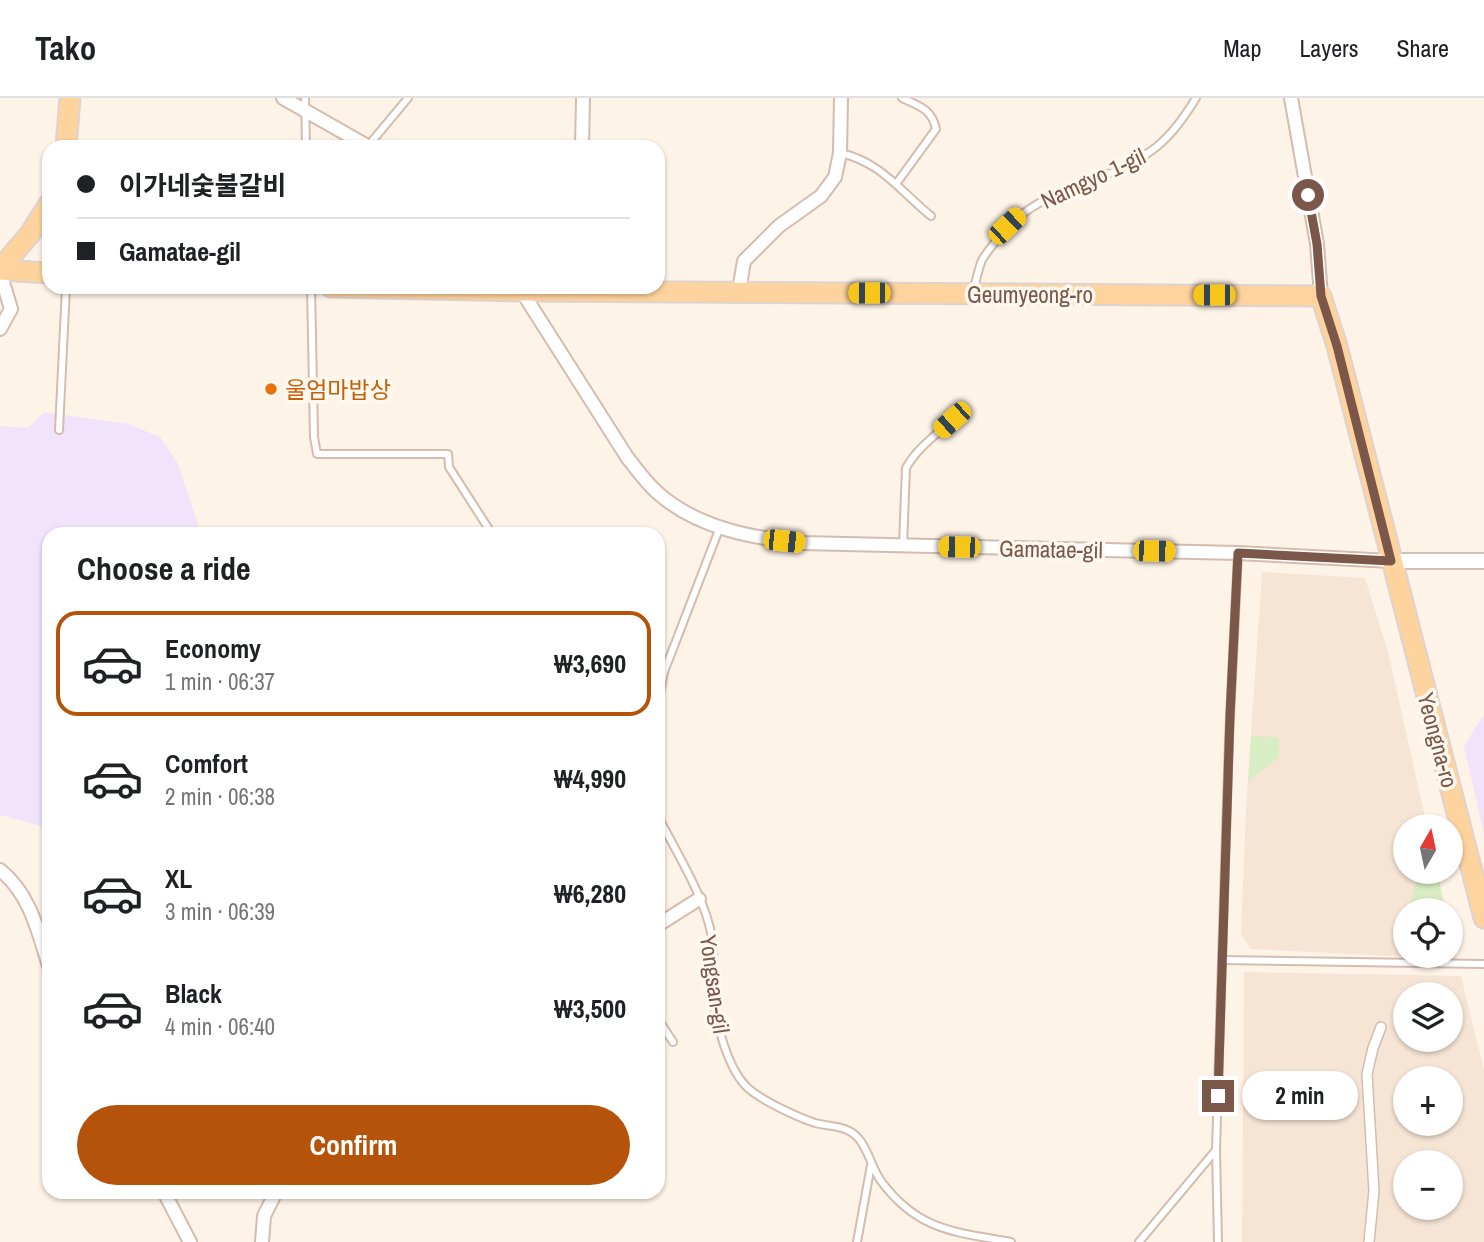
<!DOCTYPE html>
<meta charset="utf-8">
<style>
:root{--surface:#fff;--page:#f6f6f6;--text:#202124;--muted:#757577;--line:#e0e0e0;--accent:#b45309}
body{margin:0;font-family:"Archivo Narrow","Noto Sans KR",sans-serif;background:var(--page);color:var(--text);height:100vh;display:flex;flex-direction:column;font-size:26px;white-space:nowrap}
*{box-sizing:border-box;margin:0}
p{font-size:23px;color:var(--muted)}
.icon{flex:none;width:38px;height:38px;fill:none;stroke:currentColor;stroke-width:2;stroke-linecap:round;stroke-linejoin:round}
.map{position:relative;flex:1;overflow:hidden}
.sheet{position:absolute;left:42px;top:429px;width:623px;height:672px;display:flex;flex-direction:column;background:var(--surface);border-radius:21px;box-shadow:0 2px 5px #0004}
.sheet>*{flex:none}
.top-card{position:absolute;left:42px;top:42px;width:623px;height:154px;border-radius:21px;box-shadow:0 2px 5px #0004;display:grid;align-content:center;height:154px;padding:0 35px;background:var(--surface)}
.needle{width:46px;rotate:9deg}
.fabs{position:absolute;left:1393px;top:716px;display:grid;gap:14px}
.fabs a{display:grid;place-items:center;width:70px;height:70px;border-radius:50%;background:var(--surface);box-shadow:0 2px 5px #0004;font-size:35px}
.end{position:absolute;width:32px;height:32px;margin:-16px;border:9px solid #7b5749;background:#fff;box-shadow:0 0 0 4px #fff}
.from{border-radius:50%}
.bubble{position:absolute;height:49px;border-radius:24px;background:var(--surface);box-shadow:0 2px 5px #0004;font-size:23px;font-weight:800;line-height:49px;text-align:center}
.car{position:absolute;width:21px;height:42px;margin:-21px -10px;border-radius:9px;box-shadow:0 0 5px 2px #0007;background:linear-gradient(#f5c518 24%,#345 0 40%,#f5c518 0 76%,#345 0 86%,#f5c518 0)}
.top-card b{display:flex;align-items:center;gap:24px;height:66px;font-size:26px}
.top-card b+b{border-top:2px solid var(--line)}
.top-card i{width:18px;height:18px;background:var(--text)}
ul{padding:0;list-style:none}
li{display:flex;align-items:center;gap:21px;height:105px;margin:0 14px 10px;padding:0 21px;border:4px solid transparent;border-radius:21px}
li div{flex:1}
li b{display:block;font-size:26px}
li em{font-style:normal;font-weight:800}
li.selected{border-color:var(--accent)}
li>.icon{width:63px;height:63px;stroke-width:1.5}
h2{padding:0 35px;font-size:32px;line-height:84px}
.action{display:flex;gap:14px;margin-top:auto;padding:14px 35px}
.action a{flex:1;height:80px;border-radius:42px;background:var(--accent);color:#fff;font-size:28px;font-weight:800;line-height:80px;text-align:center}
header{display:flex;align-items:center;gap:42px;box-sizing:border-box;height:98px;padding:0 35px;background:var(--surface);border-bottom:2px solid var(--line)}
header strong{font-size:33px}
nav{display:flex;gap:38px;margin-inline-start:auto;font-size:24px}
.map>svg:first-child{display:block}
.residential{fill:#f6e5d5;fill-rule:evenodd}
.education{fill:#f0e3fb}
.green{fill:#d8edc4}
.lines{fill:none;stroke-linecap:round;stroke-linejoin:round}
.service-casing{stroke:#d4bcae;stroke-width:10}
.pedestrian-casing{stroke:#d4bcae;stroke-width:12}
.minor-casing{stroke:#d4bcae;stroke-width:16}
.tertiary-casing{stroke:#d4bcae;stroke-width:18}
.primary-casing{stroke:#ddd3d0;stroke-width:23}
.service{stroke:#fff;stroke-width:6}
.pedestrian{stroke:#fff;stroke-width:9}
.minor{stroke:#fff;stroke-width:12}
.tertiary{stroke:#fff;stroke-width:14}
.primary{stroke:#ffd39d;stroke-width:19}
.route{stroke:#7b5749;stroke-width:9}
.food-dot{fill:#e8710a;stroke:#fff8ef;stroke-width:2.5}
.labels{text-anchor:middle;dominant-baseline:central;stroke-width:7;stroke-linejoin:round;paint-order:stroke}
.street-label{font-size:23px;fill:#7b5749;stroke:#fff8ef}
.food-label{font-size:23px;fill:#c56008;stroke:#fff8ef;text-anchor:start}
</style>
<header>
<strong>Tako</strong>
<nav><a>Map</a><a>Layers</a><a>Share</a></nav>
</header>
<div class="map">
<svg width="1484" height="1144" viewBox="0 0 1484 1144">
<rect width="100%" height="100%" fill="#fef3e7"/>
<g class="residential">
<path d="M1262,474L1365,480L1388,554L1427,728H1405V774H1437L1445,812H1405V858H1451V836L1452,861L1251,851L1241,836L1246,710Z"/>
<path d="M1244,874L1461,878L1484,972V1144H1242ZM1405,896H1451V942H1405ZM1405,980H1451V1026H1405ZM1405,1064H1451V1110H1405Z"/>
</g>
<g class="education">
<path d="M44,314L128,326L160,339L178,366L201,436H49V730L0,717V328L28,330Z"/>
<path d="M1484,616V736L1464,648Z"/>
</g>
<g class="green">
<path d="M1251,638L1279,639V659L1248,684Z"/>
<path d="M1418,780L1439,781L1445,812H1412L1411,800Z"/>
</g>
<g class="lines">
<defs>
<g id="service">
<path d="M305,0L306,49"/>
<path d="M368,48L408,0"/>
<path d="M840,55C881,64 899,92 931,118"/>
<path d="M896,86L936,31C932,11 919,8 902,0"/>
<path d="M311,189L314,339L317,356H448L449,369L492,436"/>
<path d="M973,194C976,183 978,172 982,162C986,155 993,147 998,140C1039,87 1099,90 1151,53C1170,40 1184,20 1196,0"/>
<path d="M59,332L66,189"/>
<path d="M903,448L906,370C917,350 936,337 952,322"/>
<path d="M658,606L664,574L720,429"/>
<path d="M658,718C677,756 704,797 712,839C715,858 712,879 713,898C716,925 728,973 749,991C763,1003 797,1019 815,1025C830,1029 848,1027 859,1041C869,1053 872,1071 881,1083C918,1133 955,1134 1011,1144"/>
<path d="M1223,862L1484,866"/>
<path d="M658,921L673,944"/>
<path d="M857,1144L871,1067"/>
<path d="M1139,1144L1216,1052"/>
<path d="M1218,1144L1216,1052L1229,641L1238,455"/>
</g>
<path id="pedestrian" d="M1369,1144L1374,1093L1367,976L1373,950L1381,929"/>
<g id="minor">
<path d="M283,0L369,49"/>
<path d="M1291,0L1317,146L1321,198"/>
<path d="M582,49L583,0"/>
<path d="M0,174L11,211L0,231"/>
<path d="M519,189L627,359C637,372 647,386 659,396C698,430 752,440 802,445L1238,455L1391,463"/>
<path d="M739,193L744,163L779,128L821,98L835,79L840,55L841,0"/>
<path d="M0,772C30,796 38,833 49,868"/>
<path d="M658,827L699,801"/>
<path d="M164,1094L190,1144"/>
<path d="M262,1144L264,1118L276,1094"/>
</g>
<path id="tertiary" d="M1391,463H1484"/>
<g id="primary">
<path d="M66,49L70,0"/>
<path d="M0,171L30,136L49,106"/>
<path d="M0,172L49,175"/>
<path d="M331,189L521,193L1321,198L1337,248L1484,820"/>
</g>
</defs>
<use href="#service" class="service-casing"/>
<use href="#pedestrian" class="pedestrian-casing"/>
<use href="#minor" class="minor-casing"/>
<use href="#tertiary" class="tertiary-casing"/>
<use href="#primary" class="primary-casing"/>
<use href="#service" class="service"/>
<use href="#pedestrian" class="pedestrian"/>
<use href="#minor" class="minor"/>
<use href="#tertiary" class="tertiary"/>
<use href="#primary" class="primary"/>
</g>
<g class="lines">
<path class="route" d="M1218,998L1230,617L1238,455L1391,463L1337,248L1321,198L1317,146L1308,97"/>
</g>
<circle class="food-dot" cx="271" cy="291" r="7"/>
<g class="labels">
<g class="street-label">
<text transform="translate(1093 80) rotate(-25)">Namgyo 1-gil</text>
<text x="1030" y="196">Geumyeong-ro</text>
<text transform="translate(1051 451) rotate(1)">Gamatae-gil</text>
<text transform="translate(1438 642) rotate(75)">Yeongna-ro</text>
<text transform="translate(715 886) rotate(82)">Yongsan-gil</text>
</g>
<g class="food-label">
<text x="285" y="291">울엄마밥상</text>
</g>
</g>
</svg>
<div class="fabs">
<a><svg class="needle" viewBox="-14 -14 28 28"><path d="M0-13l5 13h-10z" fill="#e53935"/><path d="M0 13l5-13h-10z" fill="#757577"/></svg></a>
<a><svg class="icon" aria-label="locate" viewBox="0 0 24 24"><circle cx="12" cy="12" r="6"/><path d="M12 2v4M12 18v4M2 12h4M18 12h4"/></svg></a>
<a><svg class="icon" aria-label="layers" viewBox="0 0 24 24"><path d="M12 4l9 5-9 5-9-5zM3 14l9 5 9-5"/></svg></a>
<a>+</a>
<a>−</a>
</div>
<i class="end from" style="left:1308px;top:97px"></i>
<i class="end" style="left:1218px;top:998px"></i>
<div class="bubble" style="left:1242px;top:973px;width:116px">2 min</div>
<i class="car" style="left:1007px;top:128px;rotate:46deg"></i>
<i class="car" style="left:869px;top:195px;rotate:270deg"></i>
<i class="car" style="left:1214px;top:197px;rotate:270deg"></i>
<i class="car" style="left:952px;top:322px;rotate:228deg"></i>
<i class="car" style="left:784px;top:443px;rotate:96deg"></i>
<i class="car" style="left:959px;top:449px;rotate:271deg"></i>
<i class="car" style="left:1154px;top:453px;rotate:91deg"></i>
<div class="top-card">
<b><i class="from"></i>이가네숯불갈비</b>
<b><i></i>Gamatae-gil</b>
</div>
<section class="sheet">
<h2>Choose a ride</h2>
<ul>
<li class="selected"><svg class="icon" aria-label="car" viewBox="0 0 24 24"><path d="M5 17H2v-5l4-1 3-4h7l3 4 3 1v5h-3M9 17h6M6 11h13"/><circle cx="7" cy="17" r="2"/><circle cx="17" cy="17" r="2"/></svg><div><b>Economy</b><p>1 min · 06:37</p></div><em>₩3,690</em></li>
<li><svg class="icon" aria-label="car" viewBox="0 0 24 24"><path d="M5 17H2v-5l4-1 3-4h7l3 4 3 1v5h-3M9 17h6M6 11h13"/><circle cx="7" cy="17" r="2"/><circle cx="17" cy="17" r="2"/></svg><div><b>Comfort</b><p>2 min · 06:38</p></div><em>₩4,990</em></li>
<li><svg class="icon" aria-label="car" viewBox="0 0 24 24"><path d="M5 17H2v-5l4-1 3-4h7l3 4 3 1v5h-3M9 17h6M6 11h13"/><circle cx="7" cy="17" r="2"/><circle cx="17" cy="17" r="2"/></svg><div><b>XL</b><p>3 min · 06:39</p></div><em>₩6,280</em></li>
<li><svg class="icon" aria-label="car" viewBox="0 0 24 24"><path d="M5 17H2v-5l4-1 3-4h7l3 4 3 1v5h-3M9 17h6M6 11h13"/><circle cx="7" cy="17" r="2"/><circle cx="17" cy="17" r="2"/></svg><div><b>Black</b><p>4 min · 06:40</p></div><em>₩3,500</em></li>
</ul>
<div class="action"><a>Confirm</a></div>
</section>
</div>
